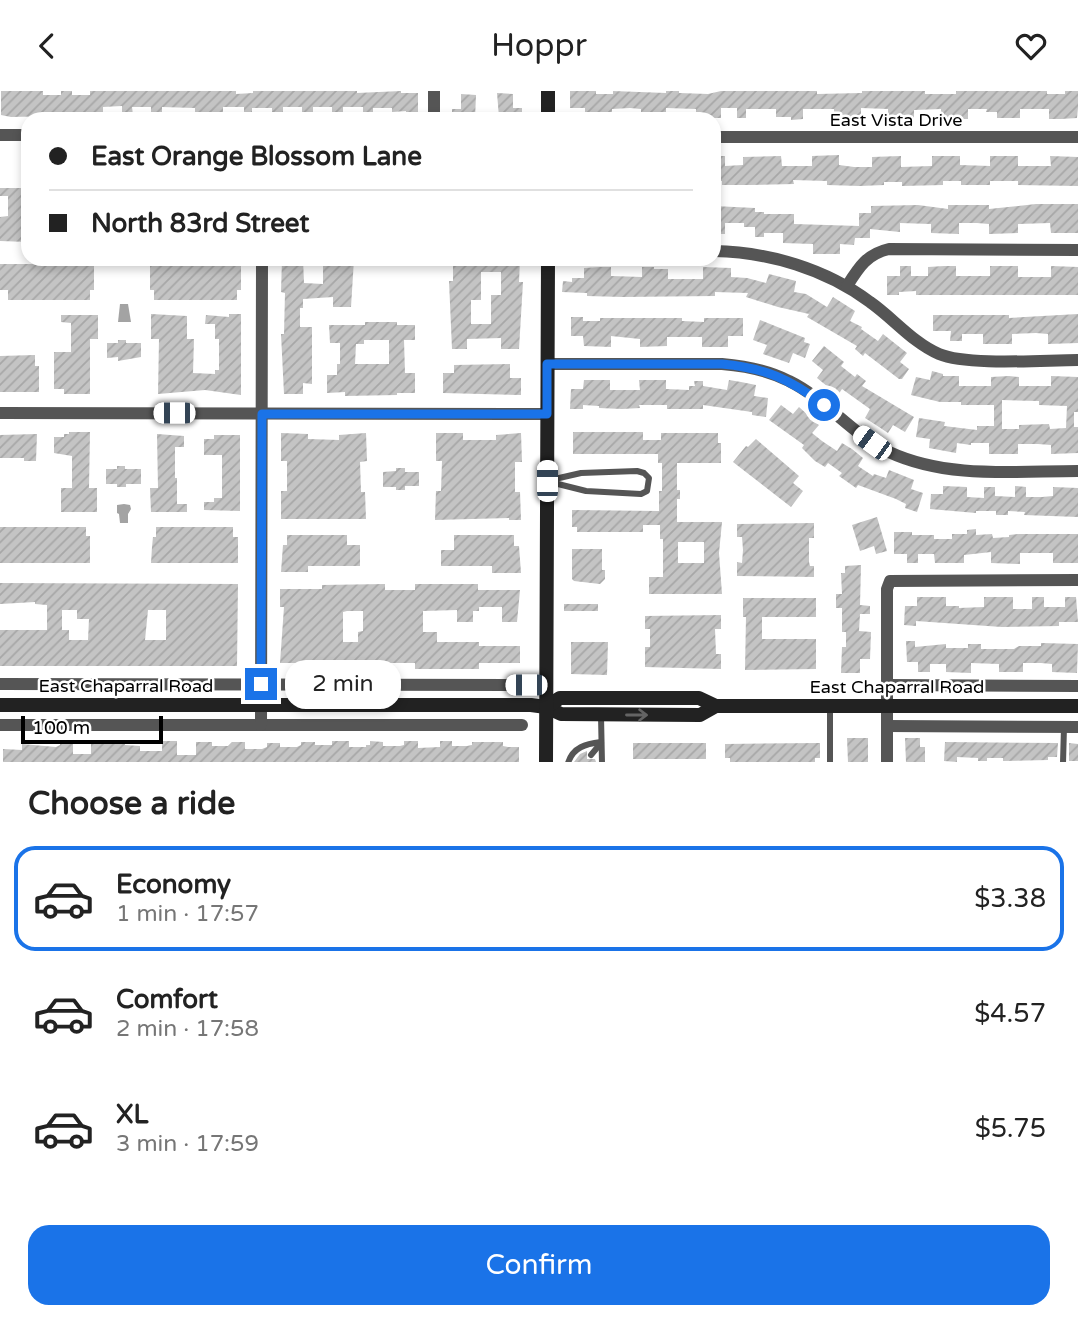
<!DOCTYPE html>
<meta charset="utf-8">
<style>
:root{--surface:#fff;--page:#f6f6f6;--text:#222;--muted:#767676;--line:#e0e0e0;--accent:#1a73e8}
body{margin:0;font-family:"Varela Round",sans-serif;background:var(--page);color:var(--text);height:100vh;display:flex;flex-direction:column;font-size:26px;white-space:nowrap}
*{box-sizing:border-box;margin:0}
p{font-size:23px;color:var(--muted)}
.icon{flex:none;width:38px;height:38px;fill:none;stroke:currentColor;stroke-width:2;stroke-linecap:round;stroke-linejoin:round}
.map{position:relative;height:671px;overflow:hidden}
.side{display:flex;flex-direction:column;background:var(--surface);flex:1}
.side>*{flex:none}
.banner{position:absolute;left:21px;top:21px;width:700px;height:154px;border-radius:21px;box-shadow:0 4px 10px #0003;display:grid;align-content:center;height:154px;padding:0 28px;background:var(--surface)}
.scale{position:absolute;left:21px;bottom:18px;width:142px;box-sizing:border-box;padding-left:7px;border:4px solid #000;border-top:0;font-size:19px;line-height:24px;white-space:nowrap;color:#000;-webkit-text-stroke:5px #fff;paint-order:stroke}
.end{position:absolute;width:32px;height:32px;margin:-16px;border:9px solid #1a73e8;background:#fff;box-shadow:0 0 0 4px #fff}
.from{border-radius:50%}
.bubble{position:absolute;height:49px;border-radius:21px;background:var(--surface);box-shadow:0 4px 10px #0003;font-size:23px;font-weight:600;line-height:49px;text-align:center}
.car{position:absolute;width:21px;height:42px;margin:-21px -10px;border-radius:9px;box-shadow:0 0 5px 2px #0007;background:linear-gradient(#fff 24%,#345 0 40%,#fff 0 76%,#345 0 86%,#fff 0)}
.banner b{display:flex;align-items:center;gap:24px;height:66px;font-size:26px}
.banner b+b{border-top:2px solid var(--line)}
.banner i{width:18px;height:18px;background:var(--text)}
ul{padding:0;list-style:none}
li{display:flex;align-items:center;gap:21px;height:105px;margin:0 14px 10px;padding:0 14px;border:4px solid transparent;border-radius:21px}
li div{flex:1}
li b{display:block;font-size:26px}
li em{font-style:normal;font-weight:600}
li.on{border-color:var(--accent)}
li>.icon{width:63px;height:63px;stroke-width:1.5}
h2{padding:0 28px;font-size:32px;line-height:84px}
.action{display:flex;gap:14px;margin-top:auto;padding:14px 28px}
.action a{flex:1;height:80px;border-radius:21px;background:var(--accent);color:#fff;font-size:28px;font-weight:600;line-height:80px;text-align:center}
header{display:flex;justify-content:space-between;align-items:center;height:91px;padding:0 28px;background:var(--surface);font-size:32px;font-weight:600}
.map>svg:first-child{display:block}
.water{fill:#a3a3a3}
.building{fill:url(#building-hatch);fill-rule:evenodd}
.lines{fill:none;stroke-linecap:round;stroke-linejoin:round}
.lane{stroke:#555;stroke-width:6}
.street{stroke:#555;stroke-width:12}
.secondary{stroke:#222;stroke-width:14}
.oneway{stroke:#646464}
.route{stroke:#1a73e8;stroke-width:9}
.labels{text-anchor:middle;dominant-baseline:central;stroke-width:5;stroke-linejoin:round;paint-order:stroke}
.street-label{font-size:18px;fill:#000;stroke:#fff}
</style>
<header><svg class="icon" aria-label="back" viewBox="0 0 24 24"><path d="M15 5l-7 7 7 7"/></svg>Hoppr<svg class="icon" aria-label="heart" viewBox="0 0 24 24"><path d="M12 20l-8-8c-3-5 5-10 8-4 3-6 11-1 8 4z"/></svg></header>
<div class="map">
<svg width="1078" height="672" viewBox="0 0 1078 672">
<defs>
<pattern id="building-hatch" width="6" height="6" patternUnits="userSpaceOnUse" patternTransform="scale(1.75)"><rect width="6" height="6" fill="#c4c4c4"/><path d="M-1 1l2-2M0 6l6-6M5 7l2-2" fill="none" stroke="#a7a7a7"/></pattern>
</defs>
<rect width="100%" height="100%" fill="#fff"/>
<g class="water">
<path d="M120,213H128L131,231H118Z"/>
<path d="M124,413L130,414L131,418L128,423V432H120L119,423L117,422V414Z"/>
</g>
<g class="building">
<path d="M1,0H43V4H61V0H72V4H90V0H236V3L253,2V0H357V2L401,0V2H418V24L406,25V20L392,21V17H373V22L363,23V16H343V25L332,24V16H313V25H302V16H283V24H272V17H252V25H244V16H223V24L195,26V17L162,16V24H151V16H132L133,24H122V15L103,16V24L11,26L1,24Z"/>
<path d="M570,0H596V3H613V0L666,2V0H679V2L708,3L721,0H817V3L862,2V0H925V3H956V0H1047V3H1065V0H1078V17L1077,27L1061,28H1049V18H1020V27H997V21H986L987,18H968V28H941V18L914,19V27L888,28V18L861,17V27L834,28V18H803V28L791,29V26H776V18H746V27H737V17H721V27H696V18L666,17V27H641V18L630,17L612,18V27H601L585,26V17H570Z"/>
<path d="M497,2L513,3V17H522V26H499Z"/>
<path d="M461,3L476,4L475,28H452V18H461Z"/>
<path d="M839,64V74L854,76H872V66L901,65V76L932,75V65H960V74L990,75V65H1018V75H1051L1050,65L1078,66V95L1018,94V90H990V94H961V90H943V94L902,95V91H884V94L860,95L827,94V90L793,89L794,93L749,94H722V90H714V65H725V75L743,74V66L781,65L782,75H812V65Z"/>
<path d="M0,97H28V105H23L24,135H28V151L0,150V126L8,125V105H0Z"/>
<path d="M1036,113H1078V142H1051L1050,132L1018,133V142L989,143V133L977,132H959V143L931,142V133L900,132V141L870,138V147H855L854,154L840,153V163H813V153L783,152V142H764V146H755V136H744V132H725V143H714V115L755,117V121H764V123H794V133L859,135V122H871V115L918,114L948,118V114H989V118Z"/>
<path d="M282,168H303L304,192L323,193V171H337V168H354L351,216H333V206L303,208V217H300V236H312V293L303,292V303H284L281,243H284L285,202L281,201Z"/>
<path d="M453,168H520L519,191H523L519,258H501V247L467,248V258H452L449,190H453ZM481,181H501V204H491V233H471V209H481Z"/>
<path d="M241,172V199H237V209H154V199H150V173Z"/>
<path d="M0,173H94V199H90V209H8V199H0Z"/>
<path d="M900,175H911V185H928V176L944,175H956V185H990V175H1018V186H1051V175L1078,176V204H916V200L899,201V204H887V185H900Z"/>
<path d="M600,176H611V185L642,186V176H654V178H668V188H703V176L731,177V186L747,187L766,192L769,183L796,190L794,201L806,203L827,216L833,206L855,220L850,230L862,236L861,238L878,250L883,243L907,262L900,271L909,278L902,288H899L865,262L863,265L855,258L857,255L807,226L809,223L778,216L746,206L748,202L715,201V205L623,206L587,205V202L562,201L563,190L572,191V187H584V177Z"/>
<path d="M151,223L187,225V248H194L193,282L215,283V279H219V248H215V233H205L206,224L229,226V223H241V304L205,299L158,303L159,248H151Z"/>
<path d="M1078,223V252L1048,253V243L1036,242L1012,243V253H983V243H962V250H950L951,240H933V224H1009V227Z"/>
<path d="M61,224H98V248H90V303H64V298H54V261H71V232L61,231Z"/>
<path d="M571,226H583V230H600V227H682V230L704,231V227H743V245H728V256H702V246H667V255L640,256V248L611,245V256L584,255L583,245H571Z"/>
<path d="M760,229L805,247L804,251L810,253L805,267L793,262L789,272L763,263L767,254L753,249Z"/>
<path d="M365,231H397V234H415V249H404L405,282H415V302H397V304L345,305V301L327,302V284H337V273H340V252H330L329,234H365ZM364,249H389V273H355L356,253H364Z"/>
<path d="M118,249H126V252H141V266L118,270V266L107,267V252H118Z"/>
<path d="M824,255L844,271L841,275L855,286L857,283L866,290L862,295L914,326L905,341L893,334L888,342L879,336L865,327L870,318L842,298L838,304L817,287L823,279L812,270Z"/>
<path d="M35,264V275H39V301H0V265Z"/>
<path d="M510,273V287H521V304L443,302V282H454V274Z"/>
<path d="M932,280L943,283V285H959V295H991V286L1009,285L1019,286V295H1051V285L1078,286V321H1074V336H1078V362L1051,363V354L1038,353H1018V363H989V352H971V354L957,352L956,362L929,357L930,348L916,346L919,327L945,331L944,335L977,339V335H994V314H961V311H940L911,304L916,286L930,289ZM1002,309L1039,310V314L1067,315L1066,337L1050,338L1049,333L1019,334V338H1002Z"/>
<path d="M584,289H610V299H640L639,289H666V298L689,299V295H695L694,290H703V295L727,299L729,289L741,291L756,294L754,305L768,307L766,326L752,324V321L703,314V318H667V314H639L640,317L622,318L599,317V315L583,314V318H570L571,298H583Z"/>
<path d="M781,314L793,323L799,316L819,334L812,342L822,350L837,360L842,352L852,358L863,367L858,375L873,385L874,383L886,387L889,379L914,389L911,398L923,402L917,421L905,417L906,413L896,408L858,394L856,397L839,385L842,382L828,372L825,376L815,370L802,357L804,354L769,329Z"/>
<path d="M69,341H90L89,397H97V421H61V397H72V365L54,362V346H64V343H69Z"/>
<path d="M573,341H643V349H661V342H718V352H721V372H677V399H680V408H677V431H722L719,462L722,503H649V486H663V448H660V434H643V441H577V436H572V419L659,420V400H662V372H658V363H573ZM678,451H704V472H678Z"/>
<path d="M281,342L308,343V348L339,349V344L366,342L367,370L360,371L361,401H365L366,428H281V400H287V370H281Z"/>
<path d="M436,342H463V349H496V344L521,342L522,371H515V401H520L521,429H509V427L435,429L436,400H441L442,370H436Z"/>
<path d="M37,343L36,370H24V367H0V344Z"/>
<path d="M157,343L184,345V356H175V387H177V413H187V421H151L150,397H158Z"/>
<path d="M214,344H240V420L204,419V411H214V407H222V364H204V348H214Z"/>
<path d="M756,348L799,385L793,392L803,400L791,416L733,371L746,355L748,356Z"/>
<path d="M117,375H125V378H141V393H126V396H117V393H106V378H117Z"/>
<path d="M396,377H405V381H419V395H405V399H396V396H383V381L396,380Z"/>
<path d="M943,395L967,396V406L984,407V396H995V405L1015,406V395L1026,396V406H1042L1053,405V396L1078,397V426L1024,424L1025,421L1008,420V424H996V420H976V422L930,418L931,403H943Z"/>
<path d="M877,426L887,460L876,463L874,455L860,460L852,434Z"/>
<path d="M814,432V447H809V471L810,475H814V486L737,485V471L742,472L743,459L742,446H737V433Z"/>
<path d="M0,436H86V445H90V472H0Z"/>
<path d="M156,436H233V446H238V472H151L152,456L153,446H156Z"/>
<path d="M976,438V444L992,443L993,447L1009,446V444L1019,443H1078V472H1053V462H1020V473L991,472V461L964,464V472H935L934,463H918V472H907V463H894V441H912V444H934V448H952V443H967V439Z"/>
<path d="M287,444H347V454H360V475H308V481H281L283,454H287Z"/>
<path d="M454,444H514V455H519L521,482H492V475H441V459H454Z"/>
<path d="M572,458H602V479H605V488L600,493L574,490L572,488Z"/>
<path d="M861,474L860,514L870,515V523H860L859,540L871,541L870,568H860V582H841L842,556H846V541H842V517H836V503H842L841,482H845V475Z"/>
<path d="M0,492L238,493L237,575H0V539H47V514L35,513V511L0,513ZM62,519H77V528H89L88,549H69V539H62ZM148,519H166V549H145Z"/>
<path d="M385,493V499H415V493H478V499H520L517,531H502V516H479V520H473V531H457V519L423,520V541H437V551H479V555H520V572H479V578H415V572H385V578H321V572H280L284,516H280V498H322V494ZM347,520H363V540L358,541V551H343V521Z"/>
<path d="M917,506H946V515H959V517L984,516V506H1013V518H1032V506H1044V516H1065V506H1076L1078,531H1059V535L1002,536L916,530V535L904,534L905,515H917Z"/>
<path d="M743,507H816V526H762V548H816V578L745,579L746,526H743Z"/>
<rect x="564" y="513" width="34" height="7"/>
<path d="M721,524V538H715L716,563H721V578L645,576V556H650V538H645V525Z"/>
<path d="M906,550H915V556L946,553V557H968V553H981V558H1014L1019,555H1041V552L1078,553L1077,582L1052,581V573L1041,572H1023V581H999V573L971,572V582L946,581V573H930V581H918V571H907Z"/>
<path d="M571,551H608L607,584L571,583Z"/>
<path d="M847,647H868V671H848Z"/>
<path d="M905,647H920V656H925V671H906Z"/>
<path d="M60,650H73V663H91V650H125V654L140,655V660H162V650H177V664H196V651H212V655H228L232,651H245V658H262L267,656V652H280V656H297L301,654V651H315V654H332V650H349V656H366V654H370V650L383,651V655H400L404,654V650H418V657L440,656V650H452V655H467L472,654V651H503V655L508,656H519V671H3V658L22,659V653L56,656L60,654Z"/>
<path d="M945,651L1058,652L1057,666H1048V669L1003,670V667H987V670H978V667L957,666V671L944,670Z"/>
<rect x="633" y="652" width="73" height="16"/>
<path d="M820,652V667H815V671H730V667H725V653Z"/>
<path d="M1069,652L1078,653V670H1069Z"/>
<path d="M587,660V668H595L596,671H574L580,663Z"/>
</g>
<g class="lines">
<g class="lane">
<path d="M637,380L644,382L649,387L647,400L641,403L586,400L546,390L581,382Z"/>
<path d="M830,615V672"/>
<path d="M601,625L602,672"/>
<path d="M591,664L601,652"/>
<path d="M568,672C573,656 586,653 601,651"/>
<path d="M1063,672L1064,636"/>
</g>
<g class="street">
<path d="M434,0V28"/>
<path d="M0,44H28"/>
<path d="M714,46H1078"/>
<path d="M714,160C769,161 826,178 870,211C893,227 913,252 939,263C968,275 1043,269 1078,269"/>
<path d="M847,195C859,176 867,163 889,158L1078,159"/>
<path d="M547,273H722C746,275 768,279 789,290C826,308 851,343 889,361C947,388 1015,380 1078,380"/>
<path d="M0,322L547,323"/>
<path d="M0,593L526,594"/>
<path d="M888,594L1078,595"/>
<path d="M0,634H522"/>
<path d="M261,634L262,168"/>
<path d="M887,635L1078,636"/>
<path d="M887,672V498L890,490L1078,489"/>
</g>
<g class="secondary">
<path d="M548,28V0"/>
<path d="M0,614H531L546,616L561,623L700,624L716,615"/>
<path d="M546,616L560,607H699L716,615H1078"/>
<path d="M546,672L548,168"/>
</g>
</g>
<defs><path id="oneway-shaft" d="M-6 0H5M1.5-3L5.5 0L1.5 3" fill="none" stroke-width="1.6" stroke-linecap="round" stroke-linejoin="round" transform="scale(1.75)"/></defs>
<use class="oneway" href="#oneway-shaft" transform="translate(637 624)"/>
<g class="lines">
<path class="route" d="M261,593L262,323H547V273H722C765,277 790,288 824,314"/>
</g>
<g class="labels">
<g class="street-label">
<text x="896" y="29">East Vista Drive</text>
<text x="126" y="595">East Chaparral Road</text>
<text x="897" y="596">East Chaparral Road</text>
</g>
</g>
</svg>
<div class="scale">100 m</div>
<i class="end from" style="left:824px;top:314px"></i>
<i class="end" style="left:261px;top:593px"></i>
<div class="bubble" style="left:285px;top:569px;width:116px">2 min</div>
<i class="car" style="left:174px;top:322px;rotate:270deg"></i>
<i class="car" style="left:872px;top:352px;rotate:306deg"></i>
<i class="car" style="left:547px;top:390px;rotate:0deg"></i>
<i class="car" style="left:526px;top:594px;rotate:270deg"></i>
<div class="banner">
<b><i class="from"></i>East Orange Blossom Lane</b>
<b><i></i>North 83rd Street</b>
</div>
</div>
<section class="side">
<h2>Choose a ride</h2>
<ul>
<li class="on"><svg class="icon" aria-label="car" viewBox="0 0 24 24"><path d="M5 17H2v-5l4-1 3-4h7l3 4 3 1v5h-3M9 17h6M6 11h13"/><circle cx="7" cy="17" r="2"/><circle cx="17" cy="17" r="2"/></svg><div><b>Economy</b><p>1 min · 17:57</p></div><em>$3.38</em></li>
<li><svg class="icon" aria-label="car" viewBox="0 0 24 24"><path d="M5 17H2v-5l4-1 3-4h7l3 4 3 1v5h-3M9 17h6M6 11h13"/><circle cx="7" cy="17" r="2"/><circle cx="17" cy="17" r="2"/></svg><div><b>Comfort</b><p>2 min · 17:58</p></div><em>$4.57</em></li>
<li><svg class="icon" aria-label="car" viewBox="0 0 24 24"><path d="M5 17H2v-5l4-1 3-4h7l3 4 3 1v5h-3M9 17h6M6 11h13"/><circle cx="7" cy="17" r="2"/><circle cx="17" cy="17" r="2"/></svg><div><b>XL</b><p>3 min · 17:59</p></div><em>$5.75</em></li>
</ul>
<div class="action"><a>Confirm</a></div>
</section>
